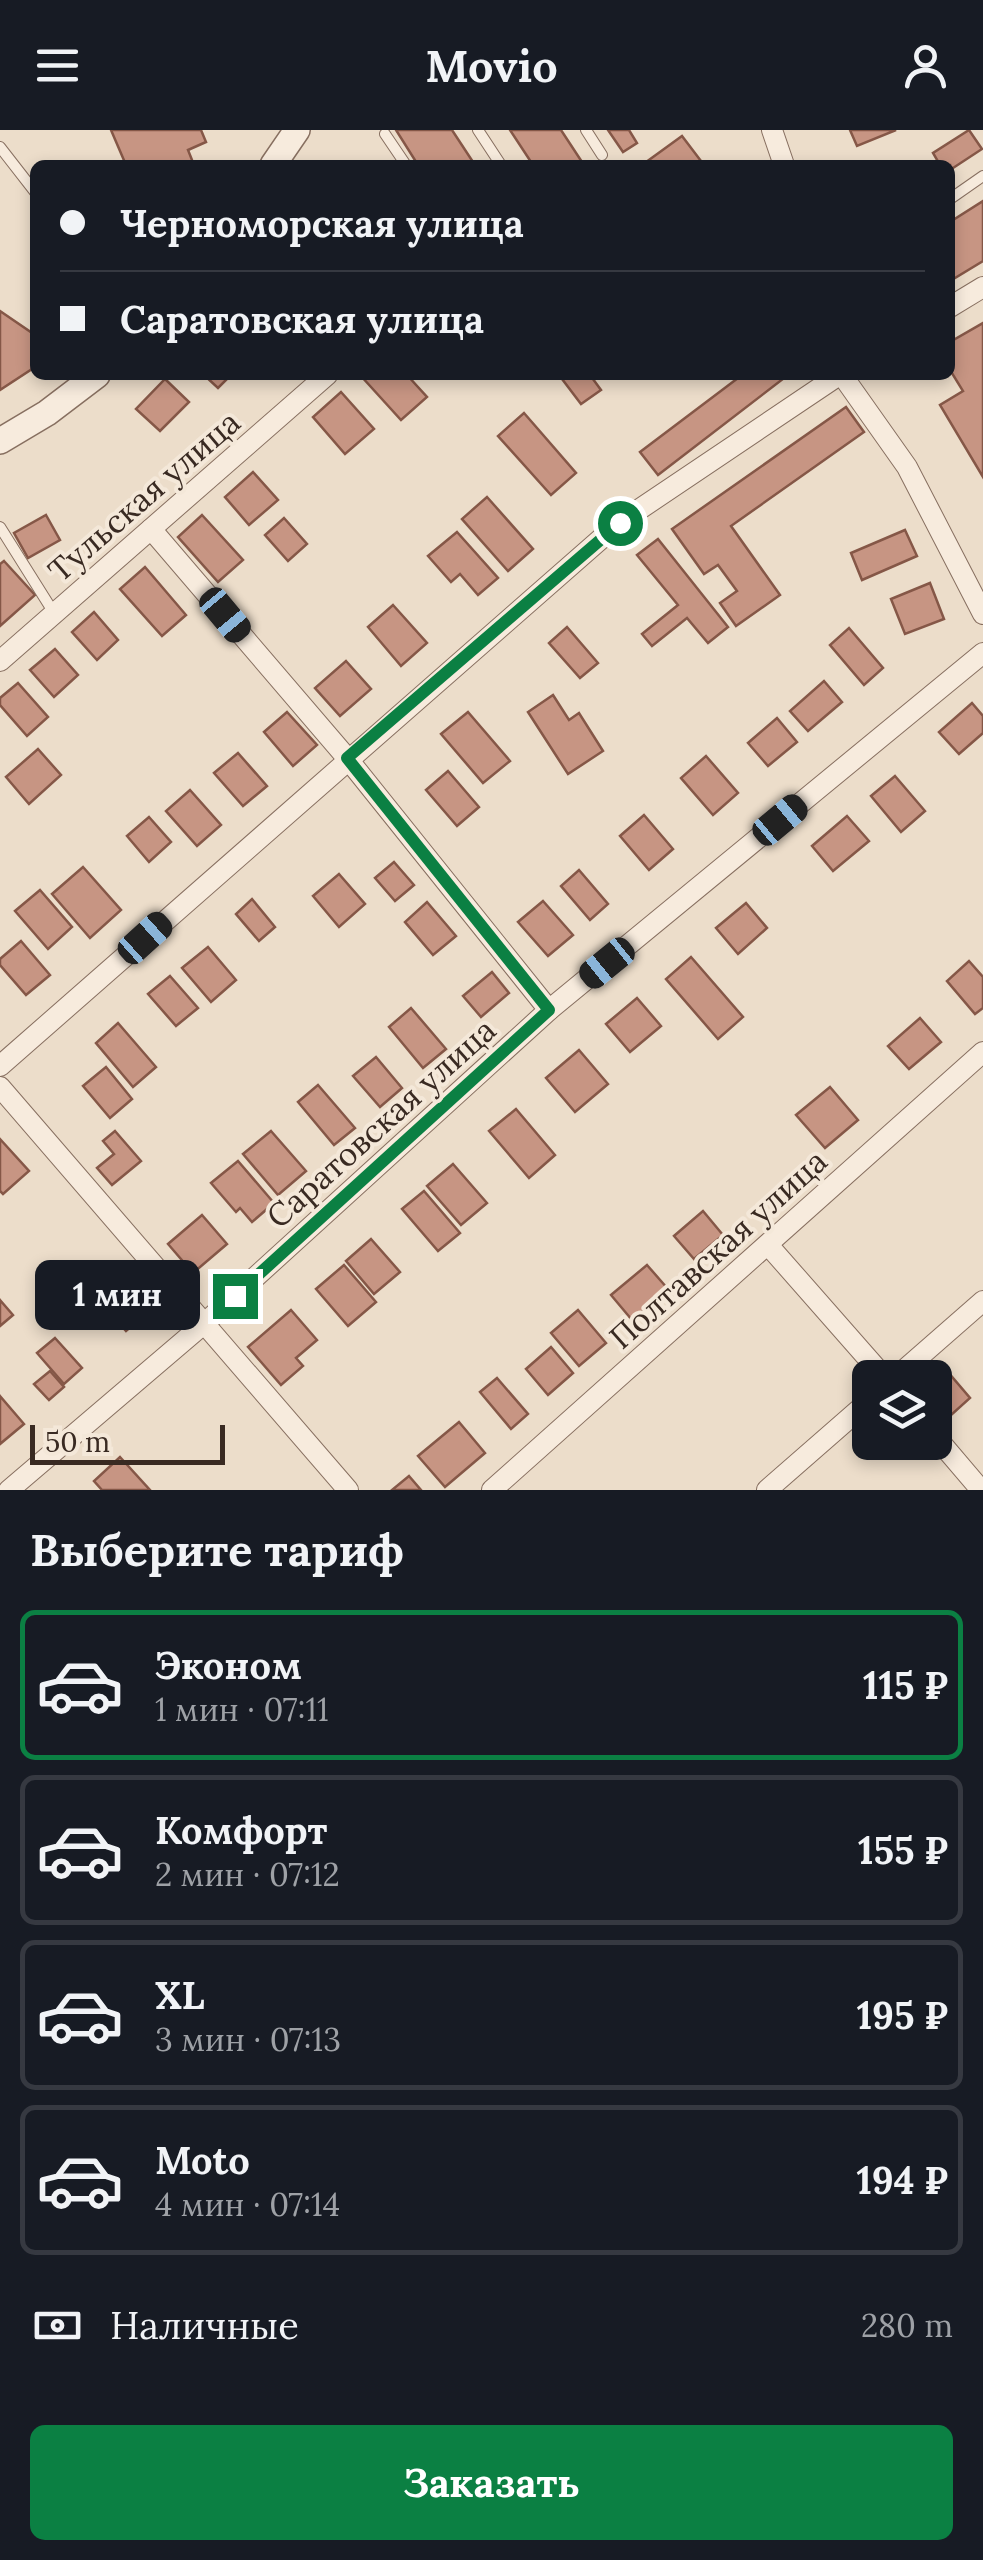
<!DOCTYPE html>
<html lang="ru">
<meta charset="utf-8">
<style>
:root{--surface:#171b24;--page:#20242c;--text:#f1f3f6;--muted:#9ea1a6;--line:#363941;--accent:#0b8043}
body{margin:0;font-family:Lora,serif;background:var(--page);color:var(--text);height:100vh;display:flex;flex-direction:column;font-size:38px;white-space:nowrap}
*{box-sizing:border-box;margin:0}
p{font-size:32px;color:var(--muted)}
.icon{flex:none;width:55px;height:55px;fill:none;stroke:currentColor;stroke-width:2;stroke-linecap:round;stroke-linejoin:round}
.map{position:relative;height:1360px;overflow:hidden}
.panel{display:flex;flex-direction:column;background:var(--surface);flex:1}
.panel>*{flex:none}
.top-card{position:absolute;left:30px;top:30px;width:925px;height:220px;border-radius:15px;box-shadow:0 5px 15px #0003;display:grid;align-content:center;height:220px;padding:0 30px;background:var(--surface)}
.controls{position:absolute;left:852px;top:1230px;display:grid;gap:20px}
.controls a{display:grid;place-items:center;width:100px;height:100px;border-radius:15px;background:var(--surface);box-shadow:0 5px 15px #0003;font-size:50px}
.scale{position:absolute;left:30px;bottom:25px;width:195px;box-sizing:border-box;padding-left:10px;border:5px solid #392a22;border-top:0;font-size:28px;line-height:35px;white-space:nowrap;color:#392a22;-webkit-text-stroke:8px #f4e8d9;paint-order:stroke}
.end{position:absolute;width:45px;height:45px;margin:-22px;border:12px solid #0b8043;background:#fff;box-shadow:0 0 0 5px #fff}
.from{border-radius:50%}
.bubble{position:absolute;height:70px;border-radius:15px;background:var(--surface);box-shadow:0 5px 15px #0003;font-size:32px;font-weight:700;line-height:70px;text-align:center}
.car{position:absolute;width:30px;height:60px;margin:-30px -15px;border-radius:12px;box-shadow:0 0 8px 2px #0007;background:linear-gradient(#222 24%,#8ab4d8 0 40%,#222 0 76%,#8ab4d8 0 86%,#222 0)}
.top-card b{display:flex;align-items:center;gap:35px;height:95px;font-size:38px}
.top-card b+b{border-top:2px solid var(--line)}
.top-card i{width:25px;height:25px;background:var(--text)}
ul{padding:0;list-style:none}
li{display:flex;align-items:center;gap:30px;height:150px;margin:0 20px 15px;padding:0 10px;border:5px solid var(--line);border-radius:15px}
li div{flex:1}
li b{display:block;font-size:38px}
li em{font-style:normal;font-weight:700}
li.on{border-color:var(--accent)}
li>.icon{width:90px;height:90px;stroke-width:1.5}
h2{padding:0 30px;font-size:45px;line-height:120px}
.pay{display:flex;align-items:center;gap:25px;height:110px;padding:0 30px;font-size:38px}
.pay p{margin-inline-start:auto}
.cta{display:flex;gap:20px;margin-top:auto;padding:20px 30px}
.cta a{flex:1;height:115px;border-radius:15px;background:var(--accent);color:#fff;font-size:40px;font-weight:700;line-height:115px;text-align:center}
header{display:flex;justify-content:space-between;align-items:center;height:130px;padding:0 30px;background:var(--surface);font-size:45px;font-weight:700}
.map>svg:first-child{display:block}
.building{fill:#c79583;stroke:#855747;stroke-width:2.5}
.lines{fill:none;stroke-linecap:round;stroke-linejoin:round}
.service-casing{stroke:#876f60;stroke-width:12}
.minor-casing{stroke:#876f60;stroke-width:22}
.tertiary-casing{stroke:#876f60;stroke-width:28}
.service{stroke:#f7ebdd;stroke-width:10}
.minor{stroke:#f7ebdd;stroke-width:20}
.tertiary{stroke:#f7ebdd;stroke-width:25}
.route{stroke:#0b8043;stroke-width:12}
.labels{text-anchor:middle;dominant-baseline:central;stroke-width:8;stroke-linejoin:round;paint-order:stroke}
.street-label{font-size:32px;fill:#392a22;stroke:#f4e8d9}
</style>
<header><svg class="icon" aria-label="menu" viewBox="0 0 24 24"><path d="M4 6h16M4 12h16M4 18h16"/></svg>Movio<svg class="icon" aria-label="person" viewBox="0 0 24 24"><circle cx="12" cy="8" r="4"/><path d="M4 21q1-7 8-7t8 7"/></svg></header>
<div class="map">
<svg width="983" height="1360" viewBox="0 0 983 1360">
<rect width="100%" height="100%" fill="#ecddca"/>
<g class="building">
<path d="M111,0H201L206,12L188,20L194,35H126Z"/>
<path d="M396,0H452L475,35H418Z"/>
<path d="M510,0H561L584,35H533Z"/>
<path d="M608,0H629L637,13L623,22Z"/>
<path d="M850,0H896L857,16Z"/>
<path d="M969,0L982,19L950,40V35H940L933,23Z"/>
<path d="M682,6L704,35H642Z"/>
<path d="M983,71V131L950,151V92Z"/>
<path d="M0,181L35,205V237L0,260Z"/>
<path d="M983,193V347L940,275L963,261L950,240V212Z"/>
<path d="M204,245H231L218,258Z"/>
<path d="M407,245L427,267L401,290L361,246Z"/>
<path d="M559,245H590L601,260L581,274Z"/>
<path d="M742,245H788L658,345L640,322Z"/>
<path d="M165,249L189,272L160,301L136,279Z"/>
<path d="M341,262L374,299L345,324L313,287Z"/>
<path d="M846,277L864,302L731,396L780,465L736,496L720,473L737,461L718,435L704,444L672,399Z"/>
<path d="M524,283L576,343L551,365L498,306Z"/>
<path d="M253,342L278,370L249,395L225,367Z"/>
<path d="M487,367L533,419L508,441L462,389Z"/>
<path d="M46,385L60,410L28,428L14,403Z"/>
<path d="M202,385L243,430L218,452L178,407Z"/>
<path d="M284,388L307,414L288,431L265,405Z"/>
<path d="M905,400L917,426L862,450L851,423Z"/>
<path d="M457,402L498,448L478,465L460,444L451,452L428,426Z"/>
<path d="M658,409L728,497L708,513L687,488L652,516L642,504L678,475L637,425Z"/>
<path d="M4,431L35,465L0,496V434Z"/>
<path d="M145,437L186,485L162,506L120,459Z"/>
<path d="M930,453L944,489L905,504L891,469Z"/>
<path d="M393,475L427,513L401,536L368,497Z"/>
<path d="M94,482L118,510L97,530L72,502Z"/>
<path d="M567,497L598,533L580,548L549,513Z"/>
<path d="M849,498L883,538L864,555L830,515Z"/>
<path d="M55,519L78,545L54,567L30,540Z"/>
<path d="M346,531L371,559L340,586L315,558Z"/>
<path d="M824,551L842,572L808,601L790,581Z"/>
<path d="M18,553L48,587L27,606L0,575V568Z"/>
<path d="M553,565L569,590L579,583L603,621L568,644L528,582Z"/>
<path d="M972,573L983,586V603L959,624L939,602Z"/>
<path d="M287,582L317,615L293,636L264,602Z"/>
<path d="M468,582L510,631L483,653L441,604Z"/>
<path d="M777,588L797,612L768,636L748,613Z"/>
<path d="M38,619L61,645L29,674L6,647Z"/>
<path d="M238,623L267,656L243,676L214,643Z"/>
<path d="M706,626L738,663L713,685L681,648Z"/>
<path d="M448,641L479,677L457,696L426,660Z"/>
<path d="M895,646L925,681L901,702L871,666Z"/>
<path d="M190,660L221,695L197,716L166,681Z"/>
<path d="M644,685L673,719L649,740L620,706Z"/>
<path d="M847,686L869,711L833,741L812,716Z"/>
<path d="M149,687L171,712L149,732L127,706Z"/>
<path d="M394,732L414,755L395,771L375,748Z"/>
<path d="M83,737L121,780L90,808L52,764Z"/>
<path d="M579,740L608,774L590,790L561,756Z"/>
<path d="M339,744L365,774L339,797L313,766Z"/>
<path d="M40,760L72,797L48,819L15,781Z"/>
<path d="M252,769L275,797L259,811L236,784Z"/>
<path d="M543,771L573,805L548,826L518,792Z"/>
<path d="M427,772L456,806L433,825L405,792Z"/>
<path d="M746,773L767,798L738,824L716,798Z"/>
<path d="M21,811L50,845L26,865L0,835V829Z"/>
<path d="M208,817L236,850L211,872L182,838Z"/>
<path d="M691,827L743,887L718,909L666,849Z"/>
<path d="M969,831L983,847V878L975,884L947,851Z"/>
<path d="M492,842L509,863L481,887L463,866Z"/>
<path d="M170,846L198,878L176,896L148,864Z"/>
<path d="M637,868L661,896L630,922L606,894Z"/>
<path d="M411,878L446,919L423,938L389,897Z"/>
<path d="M920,888L941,912L909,939L888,916Z"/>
<path d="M118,893L156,937L133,957L96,913Z"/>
<path d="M579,920L608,954L575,982L546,948Z"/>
<path d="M376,927L402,958L380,977L353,946Z"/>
<path d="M106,937L132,969L110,988L83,956Z"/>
<path d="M318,955L355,998L334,1015L298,972Z"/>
<path d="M830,957L858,990L825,1018L796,985Z"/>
<path d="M516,979L555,1025L529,1048L489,1001Z"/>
<path d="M115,1001L141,1031L112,1055L97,1038L114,1024L103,1011Z"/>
<path d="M271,1001L306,1041L278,1065L243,1024Z"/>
<path d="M0,1009L29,1041L3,1064L0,1061Z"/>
<path d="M238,1031L274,1073L252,1092L240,1078L236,1082L211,1053Z"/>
<path d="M453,1034L487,1073L461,1095L427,1056Z"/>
<path d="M424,1061L460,1103L438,1121L402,1079Z"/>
<path d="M703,1081L723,1105L694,1129L674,1106Z"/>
<path d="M202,1085L227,1114L193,1143L168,1114Z"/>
<path d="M371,1109L400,1142L374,1164L346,1131Z"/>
<path d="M344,1135L376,1172L348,1196L316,1159Z"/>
<path d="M647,1135L668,1159L632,1190L611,1165Z"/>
<path d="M119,1150L148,1182L126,1201L98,1169Z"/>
<path d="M0,1170L13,1185L0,1196Z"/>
<path d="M291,1180L317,1210L296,1228L303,1236L281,1255L248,1217Z"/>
<path d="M578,1180L606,1213L579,1236L551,1203Z"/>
<path d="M55,1208L82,1238L64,1254L37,1223Z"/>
<path d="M551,1217L573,1243L548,1265L526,1239Z"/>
<path d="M942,1235L970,1268L950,1286L935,1269V1248H927Z"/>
<path d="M50,1241L64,1257L49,1270L34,1254Z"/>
<path d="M497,1248L528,1284L511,1299L480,1262Z"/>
<path d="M0,1266L24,1294L0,1314Z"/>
<path d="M459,1292L485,1323L445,1357L418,1326Z"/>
<path d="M120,1327L150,1360H102L94,1351Z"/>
<path d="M409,1346L421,1360H392Z"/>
</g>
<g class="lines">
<defs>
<g id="service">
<path d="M478,0L501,35"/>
<path d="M586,0L602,25"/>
<path d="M385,4L406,35"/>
<path d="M0,17L35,62"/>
<path d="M950,69L983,46"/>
<path d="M0,397L54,483"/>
</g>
<g id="minor">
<path d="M772,0L784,35"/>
<path d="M950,177L983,157"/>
<path d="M842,245L907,337L983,484"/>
<path d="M151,399L347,628L549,880"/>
<path d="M0,531L327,245"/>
<path d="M0,936L619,393L839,245"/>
<path d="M0,957L348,1360"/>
<path d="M769,1116L885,1248"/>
<path d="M895,1248L983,1171"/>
<path d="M935,1306L981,1360"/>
<path d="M9,1360L206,1192L549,880L983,523"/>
<path d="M492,1360L983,922"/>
<path d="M767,1360L870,1270"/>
</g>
<g id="tertiary">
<path d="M273,35L297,0"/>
<path d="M0,311L47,283L97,245"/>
</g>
</defs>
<use href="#service" class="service-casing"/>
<use href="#minor" class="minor-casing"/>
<use href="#tertiary" class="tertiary-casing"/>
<use href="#service" class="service"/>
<use href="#minor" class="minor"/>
<use href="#tertiary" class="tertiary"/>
</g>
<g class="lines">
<path class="route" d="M235,1166L549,880L347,628L620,393"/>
</g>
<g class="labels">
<g class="street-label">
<text transform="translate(144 366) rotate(-41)">Тульская улица</text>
<text transform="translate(381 993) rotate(-42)">Саратовская улица</text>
<text transform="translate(718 1119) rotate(-42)">Полтавская улица</text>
</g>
</g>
</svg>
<div class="controls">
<a><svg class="icon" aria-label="layers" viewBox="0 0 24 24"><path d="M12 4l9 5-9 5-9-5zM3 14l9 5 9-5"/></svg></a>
</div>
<div class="scale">50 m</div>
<i class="end from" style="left:620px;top:393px"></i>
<i class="end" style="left:235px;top:1166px"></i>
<div class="bubble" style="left:35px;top:1130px;width:165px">1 мин</div>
<i class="car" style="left:225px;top:485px;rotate:140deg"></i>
<i class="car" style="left:780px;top:690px;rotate:50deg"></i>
<i class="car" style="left:145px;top:808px;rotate:48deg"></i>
<i class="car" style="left:607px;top:833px;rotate:231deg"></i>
<div class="top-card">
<b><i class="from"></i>Черноморская улица</b>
<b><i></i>Саратовская улица</b>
</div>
</div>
<section class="panel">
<h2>Выберите тариф</h2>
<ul>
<li class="on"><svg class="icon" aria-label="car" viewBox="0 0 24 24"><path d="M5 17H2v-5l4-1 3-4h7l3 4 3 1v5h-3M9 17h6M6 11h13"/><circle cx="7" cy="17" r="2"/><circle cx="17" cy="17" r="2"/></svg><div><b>Эконом</b><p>1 мин · 07:11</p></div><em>115 ₽</em></li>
<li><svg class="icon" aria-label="car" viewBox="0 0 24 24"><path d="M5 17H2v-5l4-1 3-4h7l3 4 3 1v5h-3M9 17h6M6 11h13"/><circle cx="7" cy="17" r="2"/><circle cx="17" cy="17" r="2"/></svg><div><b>Комфорт</b><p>2 мин · 07:12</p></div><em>155 ₽</em></li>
<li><svg class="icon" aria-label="car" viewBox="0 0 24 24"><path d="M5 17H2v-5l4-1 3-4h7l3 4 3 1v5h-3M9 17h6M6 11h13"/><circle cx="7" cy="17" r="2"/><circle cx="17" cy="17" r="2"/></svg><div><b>XL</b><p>3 мин · 07:13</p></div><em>195 ₽</em></li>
<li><svg class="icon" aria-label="car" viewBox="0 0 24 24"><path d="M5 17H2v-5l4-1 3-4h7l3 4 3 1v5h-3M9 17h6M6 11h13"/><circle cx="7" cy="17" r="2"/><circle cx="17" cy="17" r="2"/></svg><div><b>Moto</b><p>4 мин · 07:14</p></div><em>194 ₽</em></li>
</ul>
<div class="pay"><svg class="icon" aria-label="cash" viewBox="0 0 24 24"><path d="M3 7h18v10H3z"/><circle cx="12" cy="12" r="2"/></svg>Наличные<p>280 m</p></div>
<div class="cta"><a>Заказать</a></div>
</section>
